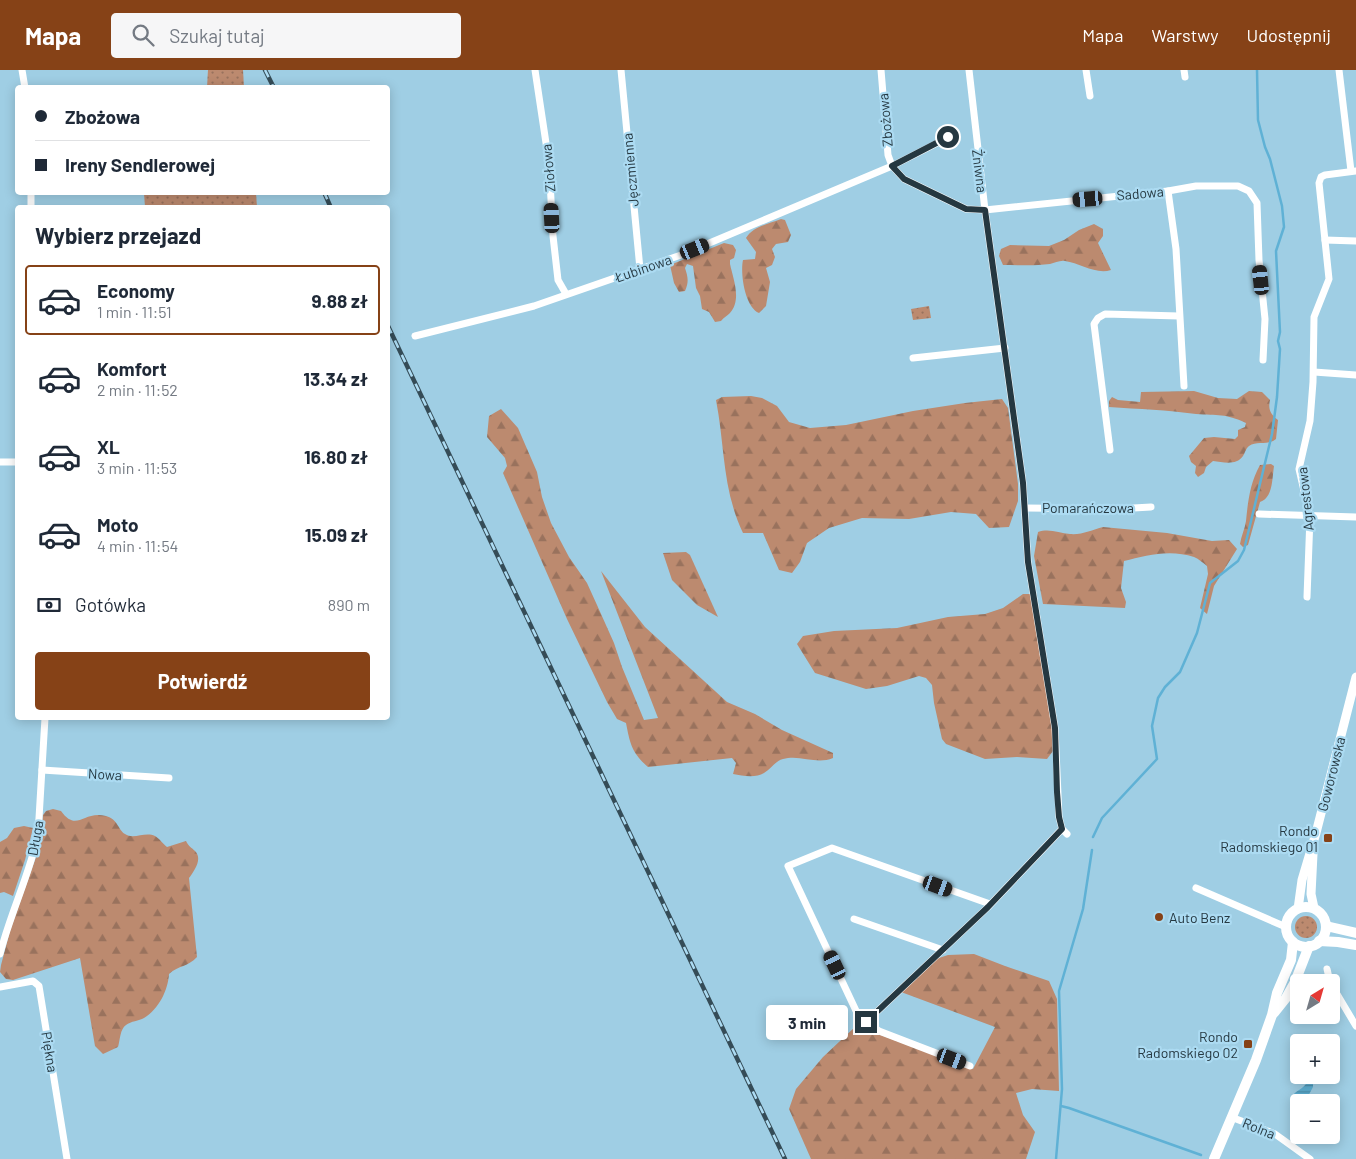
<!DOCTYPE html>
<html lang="pl">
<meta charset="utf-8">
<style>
:root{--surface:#fff;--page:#f6f6f7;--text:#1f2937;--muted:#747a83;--line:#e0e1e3;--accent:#864217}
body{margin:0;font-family:Barlow,sans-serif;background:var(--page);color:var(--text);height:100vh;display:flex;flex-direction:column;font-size:19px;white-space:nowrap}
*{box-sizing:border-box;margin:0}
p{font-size:16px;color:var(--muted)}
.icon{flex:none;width:28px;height:28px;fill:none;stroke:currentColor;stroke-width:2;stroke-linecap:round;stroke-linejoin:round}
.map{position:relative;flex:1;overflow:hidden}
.drawer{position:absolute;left:15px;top:135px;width:375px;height:515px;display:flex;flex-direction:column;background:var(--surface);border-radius:5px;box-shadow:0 2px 12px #0003}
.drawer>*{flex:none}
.top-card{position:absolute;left:15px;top:15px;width:375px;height:110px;border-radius:5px;box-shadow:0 2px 12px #0003;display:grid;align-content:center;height:110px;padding:0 20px;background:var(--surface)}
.needle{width:32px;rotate:37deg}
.tools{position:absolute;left:1290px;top:904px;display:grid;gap:10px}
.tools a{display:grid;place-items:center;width:50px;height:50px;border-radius:5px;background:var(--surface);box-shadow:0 2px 12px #0003;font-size:25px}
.end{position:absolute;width:22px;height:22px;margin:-11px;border:6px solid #253841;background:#fff;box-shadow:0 0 0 2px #fff}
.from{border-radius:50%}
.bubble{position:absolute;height:35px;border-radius:5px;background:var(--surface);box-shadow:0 2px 12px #0003;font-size:16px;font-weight:700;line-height:35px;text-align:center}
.car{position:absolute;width:15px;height:30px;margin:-15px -8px;border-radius:6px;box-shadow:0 0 4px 1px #0007;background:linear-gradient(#222 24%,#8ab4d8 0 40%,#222 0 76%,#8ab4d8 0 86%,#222 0)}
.top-card b{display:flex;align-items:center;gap:18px;height:48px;font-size:19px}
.top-card b+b{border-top:1px solid var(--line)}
.top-card i{width:12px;height:12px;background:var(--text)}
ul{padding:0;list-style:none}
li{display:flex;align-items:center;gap:15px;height:70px;margin:0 10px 8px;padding:0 10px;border:2px solid transparent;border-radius:5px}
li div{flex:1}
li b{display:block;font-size:19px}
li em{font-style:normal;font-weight:700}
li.selected{border-color:var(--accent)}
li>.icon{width:45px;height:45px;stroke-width:1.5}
h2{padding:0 20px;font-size:22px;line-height:60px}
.pay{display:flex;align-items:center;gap:12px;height:55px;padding:0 20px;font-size:19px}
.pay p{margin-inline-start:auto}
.action{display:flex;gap:10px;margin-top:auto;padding:10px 20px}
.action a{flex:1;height:58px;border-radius:5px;background:var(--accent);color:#fff;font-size:20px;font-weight:700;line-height:58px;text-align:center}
header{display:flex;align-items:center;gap:30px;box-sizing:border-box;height:70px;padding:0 25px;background:var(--accent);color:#fff}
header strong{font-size:24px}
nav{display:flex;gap:28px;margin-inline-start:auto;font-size:18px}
.search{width:350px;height:45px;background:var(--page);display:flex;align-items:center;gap:12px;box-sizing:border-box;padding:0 18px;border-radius:5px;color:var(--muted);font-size:19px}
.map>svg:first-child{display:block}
.grass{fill:url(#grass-dots)}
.forest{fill:url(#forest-firs)}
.water{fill:url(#water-rules)}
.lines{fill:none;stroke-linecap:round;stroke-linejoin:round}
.stream{stroke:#5fb1d5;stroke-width:2.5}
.minor{stroke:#fff;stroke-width:7}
.tertiary{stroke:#fff;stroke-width:9}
.secondary{stroke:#fff;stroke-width:10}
.rail-casing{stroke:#354c57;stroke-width:4.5}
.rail{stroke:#acdbf2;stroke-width:2.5;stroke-dasharray:8;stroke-linecap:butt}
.route{stroke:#253841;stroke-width:6}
.poi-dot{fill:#864217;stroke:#acdbf2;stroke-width:2}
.labels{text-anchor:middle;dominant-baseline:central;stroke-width:4.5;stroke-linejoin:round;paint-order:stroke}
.street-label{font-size:14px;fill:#253841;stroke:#acdbf2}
.poi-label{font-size:14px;fill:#253841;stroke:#acdbf2;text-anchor:end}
</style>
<header>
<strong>Mapa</strong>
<div class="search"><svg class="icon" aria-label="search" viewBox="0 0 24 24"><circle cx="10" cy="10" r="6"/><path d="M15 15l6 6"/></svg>Szukaj tutaj</div>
<nav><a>Mapa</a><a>Warstwy</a><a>Udostępnij</a></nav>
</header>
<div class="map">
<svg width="1356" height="1089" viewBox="0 0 1356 1089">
<defs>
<pattern id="grass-dots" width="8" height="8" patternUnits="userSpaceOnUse" patternTransform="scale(1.25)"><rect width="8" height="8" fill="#bc8a6f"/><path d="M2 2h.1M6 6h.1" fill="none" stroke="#99725d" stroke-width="1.8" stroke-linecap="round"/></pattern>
<pattern id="forest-firs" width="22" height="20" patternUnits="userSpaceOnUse" patternTransform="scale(1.25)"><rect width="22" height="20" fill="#bc8a6f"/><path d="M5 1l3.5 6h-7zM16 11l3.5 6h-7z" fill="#99725d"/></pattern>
<pattern id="water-rules" width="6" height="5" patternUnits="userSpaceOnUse" patternTransform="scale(1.25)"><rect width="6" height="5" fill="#5fb1d5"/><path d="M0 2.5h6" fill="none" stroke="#4e91ae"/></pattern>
</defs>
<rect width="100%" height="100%" fill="#9fcee4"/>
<g class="grass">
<path d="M208,0H243L244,17H207Z"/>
<path d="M144,123H256L257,137H145Z"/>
<path d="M929,236L931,248L913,250L911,239Z"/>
<circle cx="1306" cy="857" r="11"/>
</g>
<g class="forest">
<path d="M781,149L785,150L791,165L788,172L776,174L772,179L775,187L772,195L766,198L770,212L766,236L759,243C745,237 740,204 743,190L755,189L756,182L746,168C753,156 769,154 781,149Z"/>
<path d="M1094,154L1103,159V166L1098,173L1111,200C1096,205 1080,193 1065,191C1060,190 1055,193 1050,194C1035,196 1018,195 1003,195L999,186L1001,179L1010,175L1049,176L1064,170L1079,160Z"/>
<path d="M724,173L733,175L736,180L734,188L730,190V194C733,208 742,230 730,243C727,246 724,247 721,251L715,252L709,242L702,239L700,226L696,218L693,196L687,194L685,198C688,207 689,212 685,221L679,222L674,213L670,195Z"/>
<path d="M1194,321L1218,328L1237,329L1249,321L1262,322L1270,330C1268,339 1270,344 1278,350L1276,369C1268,376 1257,370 1249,376C1246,378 1245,383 1243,386C1236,396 1223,392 1213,391L1206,397L1204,403L1198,407L1195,403L1196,396L1191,392L1189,386L1204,368L1214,367L1235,369L1238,366V360L1245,357L1246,353C1225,343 1218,346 1196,344C1167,340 1139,339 1109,337V331L1112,327L1118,330L1140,332L1141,322Z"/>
<path d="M751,326L762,328L777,336L789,352L810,358L846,355L913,341L965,333L1002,329L1008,338L1018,414V431L1009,457L989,458L976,444L951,442L909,449L862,448L829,458L807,473L800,492L792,503L779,500L763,463H743C722,419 725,376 716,330L722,327Z"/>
<path d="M501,339L518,358L537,402L542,427L551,453L569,487L587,513L597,535L614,573L622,597L644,650L658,648L601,501L645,557L727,632L755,644L782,660L833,683V688C816,695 800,684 783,689C775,691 771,699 764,703C756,708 743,706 733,704L736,693L732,688L648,697C632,683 630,674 626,653L617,649L607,632L567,549L503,403L507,396L505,388L487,367L489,346Z"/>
<path d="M1271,394L1274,396C1272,409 1273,428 1260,432L1248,475L1243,477L1240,474C1241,466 1245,459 1246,451C1248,431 1250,413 1260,395Z"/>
<path d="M1103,457L1167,463L1212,471L1229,470L1237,479L1214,516L1207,544L1200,538L1208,504L1207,496C1203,493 1199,489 1194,487C1171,479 1146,485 1124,491L1121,518L1126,532L1125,538L1043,534L1034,486L1038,462C1049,458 1059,463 1070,464C1082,465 1092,460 1103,457Z"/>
<path d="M686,482L690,485L718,547L697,535L672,510L663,483Z"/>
<path d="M1023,524H1031L1052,658L1053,681L1047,689L1017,687L985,689L946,674L942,669L934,633L932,615L926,608L919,606L887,616L866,619L815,603L797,574L803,566L834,561L897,558L948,547L985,544L1003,538Z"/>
<path d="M53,739L61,741C77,763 83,740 106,746C118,749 118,760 125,764C134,770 145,761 155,766C159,768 163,774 167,777L186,771C189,777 191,777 195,781C203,789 194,801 189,808L197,887C188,897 179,895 169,904C168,920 159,939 144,948C139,951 131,951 126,955C120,959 120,970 118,977L103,984L95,976L80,888L13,910L6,909L0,902L1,895L10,861L40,776L43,745L46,741Z"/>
<path d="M24,756L33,758L25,790L13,826L4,822L0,823V772L7,768L14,758Z"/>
<path d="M974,884L1005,896L1049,911L1057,929L1059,1021L1032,1019L1016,1023L1023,1045L1035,1062L1026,1089H811L789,1039L796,1019L823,987L856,956L973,999L995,957L901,922L927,892L948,885Z"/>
</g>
<path class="water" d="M1307,1012L1313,1014V1017L1305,1032H1299V1037C1294,1037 1291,1032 1291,1028C1295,1020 1303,1020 1307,1012Z"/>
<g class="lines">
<g class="stream">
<path d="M1093,767L1102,748L1157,689L1152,656L1158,628L1165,617L1180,602L1197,563L1210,513L1238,491L1244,480L1272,364L1277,327L1280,279L1278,271L1280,262L1276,181L1284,157L1282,136L1270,89L1265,77L1258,50L1257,0"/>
<path d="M1061,1036L1069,1038L1201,1085"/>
<path d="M1056,1089L1062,1019L1059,921L1083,839L1092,780"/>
</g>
<g class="minor">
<path d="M22,0L25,18"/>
<path d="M535,0L549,93L553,166L558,210L566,224"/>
<path d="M621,0L640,199"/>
<path d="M881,0L888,85L892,96L949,67"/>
<path d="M969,0L985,140L1023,413L1028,492L1055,658L1059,747L1062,759L1067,764"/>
<path d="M1086,0L1090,26"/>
<path d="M1184,0L1185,7"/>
<path d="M1339,0L1351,101"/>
<path d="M1168,121L1176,179L1184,316"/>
<path d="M31,122V138"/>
<path d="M1325,170L1356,171"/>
<path d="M415,266L534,236L681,185L892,96L904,109L966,139L985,140L1168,121L1196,116H1238L1249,121L1257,133L1259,190L1265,249L1263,290"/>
<path d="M913,288L1005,278"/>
<path d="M1314,302L1356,305"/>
<path d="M1110,380L1094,254L1098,248L1105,244L1179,246"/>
<path d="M0,392H18"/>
<path d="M1026,438L1116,439L1151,437"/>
<path d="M1259,444L1356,447"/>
<path d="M1307,527L1310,447L1299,399L1310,351L1313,312L1314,247L1329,209L1319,113L1321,107L1325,105L1356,101"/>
<path d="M42,700L169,708"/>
<path d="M1196,818L1286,857"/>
<path d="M854,849L943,880"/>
<path d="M0,884C10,844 29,806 38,765L45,648"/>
<path d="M1327,899L1330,912"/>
<path d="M1331,914L1356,956"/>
<path d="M0,917L33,911L39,916L67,1089"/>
<path d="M866,952L988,837L1062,759"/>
<path d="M970,996L879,961L858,945L788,796L832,778L990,834"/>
<path d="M1231,1047L1275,1064L1310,1089"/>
</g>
<g class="tertiary">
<path d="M1313,784L1311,824L1314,838"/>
<path d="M1298,839L1302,810L1316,763L1356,607"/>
</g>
<g class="secondary">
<circle cx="1306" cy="857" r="20"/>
<path d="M1326,856L1356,863"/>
<path d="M1319,871L1338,872L1356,875"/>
<path d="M1274,943L1286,928L1295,912L1309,876"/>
<path d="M1214,1089L1256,990L1272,945L1277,923L1291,890L1293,872"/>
</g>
<defs>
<g id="rail">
<path d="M265,0L274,18"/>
<path d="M324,122L331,138"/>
<path d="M388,256L785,1089"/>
</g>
</defs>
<use href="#rail" class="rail-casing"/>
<use href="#rail" class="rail"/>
</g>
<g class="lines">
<path class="route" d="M866,952L988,837L1062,759L1059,747L1057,722L1055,658L1028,492L1023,413L985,140L966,139L904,109L892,96L948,67"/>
</g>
<g class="poi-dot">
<rect x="1323" y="763" width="10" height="10" rx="2.5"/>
<circle cx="1159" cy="847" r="5"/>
<rect x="1243" y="969" width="10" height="10" rx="2.5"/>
</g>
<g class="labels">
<g class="street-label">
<text transform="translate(885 50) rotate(-95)">Zbożowa</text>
<text transform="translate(548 98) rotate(-95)">Ziołowa</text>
<text transform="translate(630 100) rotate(-95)">Jęczmienna</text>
<text transform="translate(980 101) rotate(83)">Żniwna</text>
<text transform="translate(1140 123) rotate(-5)">Sadowa</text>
<text transform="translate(643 198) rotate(-19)">Łubinowa</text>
<text transform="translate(1305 429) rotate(-96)">Agrestowa</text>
<text x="1088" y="437">Pomarańczowa</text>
<text transform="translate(105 704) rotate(3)">Nowa</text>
<text transform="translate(1331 704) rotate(-76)">Goworowska</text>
<text transform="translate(35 768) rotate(-80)">Długa</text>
<text transform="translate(50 982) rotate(81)">Piękna</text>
<text transform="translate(1259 1058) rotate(22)">Rolna</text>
</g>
<g class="poi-label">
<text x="1318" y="760">Rondo<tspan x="1318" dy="16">Radomskiego 01</tspan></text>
<text x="1169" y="847" text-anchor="start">Auto Benz</text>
<text x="1238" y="966">Rondo<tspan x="1238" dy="16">Radomskiego 02</tspan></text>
</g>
</g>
</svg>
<div class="tools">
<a><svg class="needle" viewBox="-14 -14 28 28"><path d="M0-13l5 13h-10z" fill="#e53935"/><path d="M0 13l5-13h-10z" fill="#747a83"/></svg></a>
<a>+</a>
<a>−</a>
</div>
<i class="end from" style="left:948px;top:67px"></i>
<i class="end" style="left:866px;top:952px"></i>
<div class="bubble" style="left:766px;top:935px;width:82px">3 min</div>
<i class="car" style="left:1088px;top:129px;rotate:265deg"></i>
<i class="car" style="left:552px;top:148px;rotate:357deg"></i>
<i class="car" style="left:695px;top:179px;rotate:68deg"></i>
<i class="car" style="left:1261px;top:210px;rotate:354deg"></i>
<i class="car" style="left:938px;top:816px;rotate:110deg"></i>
<i class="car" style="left:835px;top:895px;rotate:335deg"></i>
<i class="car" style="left:952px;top:989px;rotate:111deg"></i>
<div class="top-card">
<b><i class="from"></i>Zbożowa</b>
<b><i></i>Ireny Sendlerowej</b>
</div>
<section class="drawer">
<h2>Wybierz przejazd</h2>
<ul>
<li class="selected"><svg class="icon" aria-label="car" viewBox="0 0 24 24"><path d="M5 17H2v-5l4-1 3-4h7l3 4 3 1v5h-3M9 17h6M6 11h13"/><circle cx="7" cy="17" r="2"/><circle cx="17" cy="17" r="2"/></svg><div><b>Economy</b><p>1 min · 11:51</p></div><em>9.88 zł</em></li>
<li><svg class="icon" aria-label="car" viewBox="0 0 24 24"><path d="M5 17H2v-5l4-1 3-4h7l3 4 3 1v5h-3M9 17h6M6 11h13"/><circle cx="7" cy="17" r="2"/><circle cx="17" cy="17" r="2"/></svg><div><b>Komfort</b><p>2 min · 11:52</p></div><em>13.34 zł</em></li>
<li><svg class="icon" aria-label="car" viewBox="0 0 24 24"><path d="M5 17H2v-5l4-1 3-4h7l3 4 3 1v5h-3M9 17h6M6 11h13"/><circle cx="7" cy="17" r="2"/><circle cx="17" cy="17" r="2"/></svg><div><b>XL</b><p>3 min · 11:53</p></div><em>16.80 zł</em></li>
<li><svg class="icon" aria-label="car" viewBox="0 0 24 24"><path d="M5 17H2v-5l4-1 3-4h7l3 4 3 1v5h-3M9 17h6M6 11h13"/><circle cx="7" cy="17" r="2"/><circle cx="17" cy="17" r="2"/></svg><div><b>Moto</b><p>4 min · 11:54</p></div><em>15.09 zł</em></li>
</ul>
<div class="pay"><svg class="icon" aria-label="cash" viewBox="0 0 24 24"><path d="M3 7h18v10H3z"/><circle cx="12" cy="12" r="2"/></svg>Gotówka<p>890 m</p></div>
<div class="action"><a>Potwierdź</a></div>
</section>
</div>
